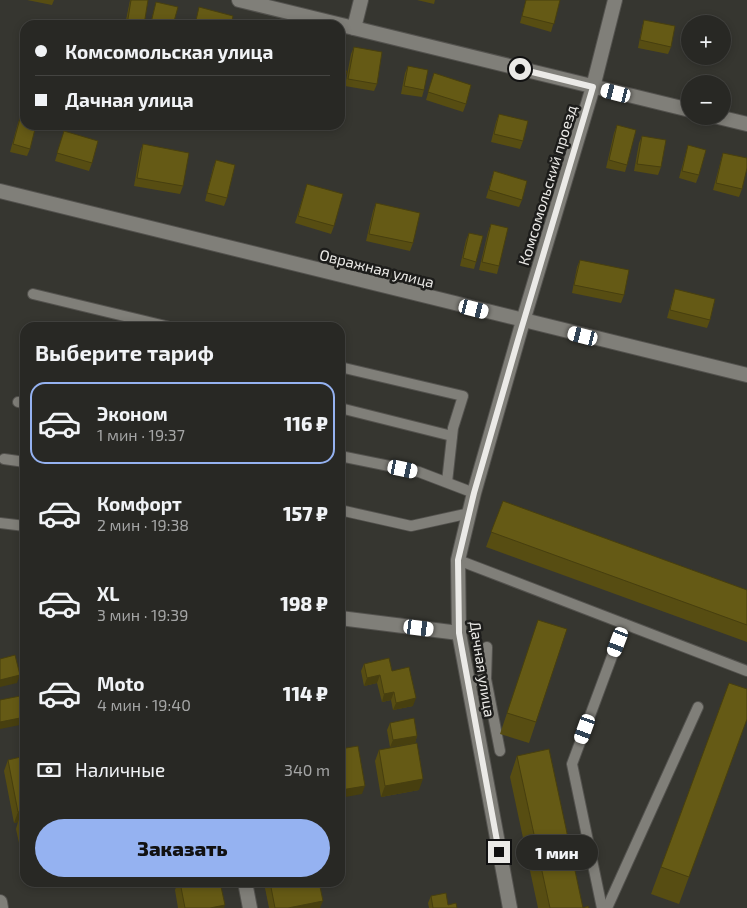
<!DOCTYPE html>
<html lang="ru">
<meta charset="utf-8">
<style>
:root{--surface:#282824;--page:#343431;--text:#f1f3f6;--muted:#a5a6a6;--line:#444441;--accent:#95b2f1}
body{margin:0;font-family:"Exo 2",sans-serif;background:var(--page);color:var(--text);height:100vh;display:flex;flex-direction:column;font-size:19px;white-space:nowrap}
*{box-sizing:border-box;margin:0}
p{font-size:16px;color:var(--muted)}
.icon{flex:none;width:28px;height:28px;fill:none;stroke:currentColor;stroke-width:2;stroke-linecap:round;stroke-linejoin:round}
.map{position:relative;flex:1;overflow:hidden}
.side{position:absolute;left:20px;top:322px;width:325px;height:565px;display:flex;flex-direction:column;background:var(--surface);border-radius:15px;box-shadow:0 2px 8px #0003,0 0 0 1px var(--line)}
.side>*{flex:none}
.top-card{position:absolute;left:20px;top:20px;width:325px;height:110px;border-radius:15px;box-shadow:0 2px 8px #0003,0 0 0 1px var(--line);display:grid;align-content:center;height:110px;padding:0 15px;background:var(--surface)}
.buttons{position:absolute;left:681px;top:15px;display:grid;gap:10px}
.buttons a{display:grid;place-items:center;width:50px;height:50px;border-radius:50%;background:var(--surface);box-shadow:0 2px 8px #0003,0 0 0 1px var(--line);font-size:25px}
.end{position:absolute;width:22px;height:22px;margin:-11px;border:6px solid #ebeae7;background:#111;box-shadow:0 0 0 2px #111}
.from{border-radius:50%}
.bubble{position:absolute;height:35px;border-radius:18px;background:var(--surface);box-shadow:0 2px 8px #0003,0 0 0 1px var(--line);font-size:16px;font-weight:800;line-height:35px;text-align:center}
.car{position:absolute;width:15px;height:30px;margin:-15px -8px;border-radius:6px;box-shadow:0 0 4px 1px #0007;background:linear-gradient(#fff 24%,#345 0 40%,#fff 0 76%,#345 0 86%,#fff 0)}
.top-card b{display:flex;align-items:center;gap:18px;height:48px;font-size:19px}
.top-card b+b{border-top:1px solid var(--line)}
.top-card i{width:12px;height:12px;background:var(--text)}
ul{padding:0;list-style:none}
li{display:flex;align-items:center;gap:15px;height:82px;margin:0 10px 8px;padding:0 5px;border:2px solid transparent;border-radius:15px}
li div{flex:1}
li b{display:block;font-size:19px}
li em{font-style:normal;font-weight:800}
li.active{border-color:var(--accent)}
li>.icon{width:45px;height:45px;stroke-width:1.5}
h2{padding:0 15px;font-size:22px;line-height:60px}
.pay{display:flex;align-items:center;gap:12px;height:55px;padding:0 15px;font-size:19px}
.pay p{margin-inline-start:auto}
.action{display:flex;gap:10px;margin-top:auto;padding:10px 15px}
.action a{flex:1;height:58px;border-radius:30px;background:var(--accent);color:#111;font-size:20px;font-weight:800;line-height:58px;text-align:center}
.map>svg:first-child{display:block}
.lines{fill:none;stroke-linecap:round;stroke-linejoin:round}
.service-casing{stroke:#53524e;stroke-width:12}
.minor-casing{stroke:#53524e;stroke-width:16}
.service{stroke:#807f79;stroke-width:10}
.minor{stroke:#807f79;stroke-width:14}
.wall{fill:#574d12}
.shaded-wall{fill:#473f0f}
.building{fill:#655a15;stroke:#473f0f}
.route{stroke:#ebeae7;stroke-width:6}
.labels{text-anchor:middle;dominant-baseline:central;stroke-width:5;stroke-linejoin:round;paint-order:stroke}
.street-label{font-size:15px;fill:#ebeae7;stroke:#1d1d1b}
</style>
<div class="map">
<svg width="747" height="908" viewBox="0 0 747 908">
<rect width="100%" height="100%" fill="#363630"/>
<g class="lines">
<defs>
<g id="service">
<path d="M33,294L174,328"/>
<path d="M340,367L463,396L453,428L447,482"/>
<path d="M18,402L25,403"/>
<path d="M340,408L452,436"/>
<path d="M340,456L419,472L474,493"/>
<path d="M4,459L25,462"/>
<path d="M340,510L411,526L470,513"/>
<path d="M0,523L25,526"/>
<path d="M458,560L747,671"/>
<path d="M486,679L487,647"/>
<path d="M468,682L486,679L500,751"/>
<path d="M602,908L572,764L624,624"/>
<path d="M607,908L698,707"/>
</g>
<g id="minor">
<path d="M239,0L690,110"/>
<path d="M354,28L361,0"/>
<path d="M714,116L747,124"/>
<path d="M0,191L747,375"/>
<path d="M340,618L459,633"/>
<path d="M245,882L250,908"/>
<path d="M0,902L1,908"/>
<path d="M510,908L459,633L458,560L474,493L523,321L593,87L615,0"/>
</g>
</defs>
<use href="#service" class="service-casing"/>
<use href="#minor" class="minor-casing"/>
<use href="#service" class="service"/>
<use href="#minor" class="minor"/>
</g>
<g class="wall">
<path d="M27,0H54L52,5Z"/>
<path d="M130,0H148L144,25H125Z"/>
<path d="M417,0H435L434,4Z"/>
<path d="M526,0H560L551,32L520,23Z"/>
<path d="M156,2L173,25H150Z"/>
<path d="M644,20L671,47L668,54L638,48L642,27Z"/>
<path d="M354,47L377,84L374,91L345,86L351,54Z"/>
<path d="M408,66L424,90L422,97L401,94L405,73Z"/>
<path d="M434,73L466,104L463,112L426,100Z"/>
<path d="M499,114L523,141L520,149L491,142L496,122Z"/>
<path d="M21,115L30,149L27,156L10,152L18,123Z"/>
<path d="M617,125L627,165L625,172L606,168L614,133Z"/>
<path d="M64,131L92,163L89,171L55,161Z"/>
<path d="M642,136L661,167L658,175L634,171L639,143Z"/>
<path d="M143,144L183,186L180,194L134,186L140,152Z"/>
<path d="M688,145L699,175L696,183L679,178Z"/>
<path d="M723,153L742,189L739,197L713,190L721,160Z"/>
<path d="M216,160L227,198L224,206L205,201L213,168Z"/>
<path d="M494,171L522,200L519,207L486,198Z"/>
<path d="M307,184L334,226L331,234L295,223Z"/>
<path d="M376,203L413,243L410,251L366,241L373,211Z"/>
<path d="M491,224L499,266L497,274L479,270L488,232Z"/>
<path d="M469,233L476,262L474,269L460,266L466,240Z"/>
<path d="M580,260L624,295L621,303L572,293L577,267Z"/>
<path d="M675,289L710,320L707,328L667,318Z"/>
<path d="M503,501L747,590V642L486,547Z"/>
<path d="M538,620L536,722L529,743L500,734Z"/>
<path d="M364,664L392,671L413,706L393,710L391,700L382,702L377,683L364,686L361,671Z"/>
<path d="M729,683L747,719L679,904L651,894Z"/>
<path d="M390,723L417,736L415,743L390,747L387,730Z"/>
<path d="M379,750L419,790L381,797L375,761Z"/>
<path d="M25,756V871L16,829L18,822L14,823L4,771L8,760Z"/>
<path d="M517,756L583,908H589H538L510,777Z"/>
<path d="M178,882H220L224,908H178L175,890Z"/>
<path d="M267,882H270L320,908H269L265,888Z"/>
<path d="M431,896L448,905L457,908H429L428,903Z"/>
</g>
<g class="shaded-wall">
<path d="M20,675L17,683L0,687V680Z"/>
<path d="M380,675L377,683L364,686L367,678Z"/>
<path d="M394,692L391,700L382,702L384,694Z"/>
<path d="M416,698L413,706L393,710L396,703Z"/>
<path d="M25,717V724L0,729V722Z"/>
<path d="M417,736L415,743L390,747L393,740Z"/>
<path d="M423,779L419,790L381,797L385,786Z"/>
<path d="M365,786L362,794L340,798V794L341,790Z"/>
<path d="M25,811V821L20,817L18,822L14,823L18,812Z"/>
<path d="M323,901L320,908H288Z"/>
<path d="M225,905L224,908H210Z"/>
</g>
<g class="building">
<path d="M131,0H148L144,25H127Z"/>
<path d="M526,0H560L554,24L522,16Z"/>
<path d="M156,2L178,7L173,25H160L151,23Z"/>
<path d="M199,7L233,16L231,25H195Z"/>
<path d="M644,20L675,26L671,47L640,40Z"/>
<path d="M354,47L382,52L377,84L348,79Z"/>
<path d="M408,66L428,70L424,90L404,86Z"/>
<path d="M340,69L347,71L340,96Z"/>
<path d="M434,73L471,85L466,104L428,92Z"/>
<path d="M499,114L528,121L523,141L494,134Z"/>
<path d="M21,115L25,116V125H36L30,149L13,144Z"/>
<path d="M617,125L636,130L627,165L609,160Z"/>
<path d="M64,131L98,141L92,163L57,153Z"/>
<path d="M642,136L666,140L661,167L637,164Z"/>
<path d="M143,144L189,153L183,186L137,178Z"/>
<path d="M688,145L706,150L699,175L682,171Z"/>
<path d="M723,153L747,158V168L742,189L716,183Z"/>
<path d="M216,160L235,165L227,198L207,193Z"/>
<path d="M494,171L527,181L522,200L489,190Z"/>
<path d="M307,184L343,194L334,226L298,216Z"/>
<path d="M376,203L420,213L413,243L369,234Z"/>
<path d="M491,224L508,228L499,266L482,262Z"/>
<path d="M469,233L483,236L476,262L463,258Z"/>
<path d="M580,260L629,270L624,295L574,285Z"/>
<path d="M675,289L715,299L710,320L670,310Z"/>
<path d="M503,501L747,590V625L491,532Z"/>
<path d="M538,620L567,629L536,722L507,713Z"/>
<path d="M340,629L345,630L341,656H340Z"/>
<path d="M15,655L20,675L0,680V659Z"/>
<path d="M389,658L392,671L409,667L416,698L396,703L394,692L384,694L380,675L367,678L364,664Z"/>
<path d="M729,683L747,689V719L689,877L661,867Z"/>
<path d="M25,695V717L0,722V700Z"/>
<path d="M414,718L417,736L393,740L390,723Z"/>
<path d="M417,743L423,779L385,786L379,750Z"/>
<path d="M358,746L365,786L341,790L340,783V749Z"/>
<path d="M549,749L583,908L588,906L589,908H550L517,756Z"/>
<path d="M25,756V811L18,812L8,760Z"/>
<path d="M25,816V841L20,817Z"/>
<path d="M180,882H220L225,905L210,908H185Z"/>
<path d="M270,882H319L323,901L288,908H275Z"/>
<path d="M446,893L448,905L456,903L457,908H433L431,896Z"/>
</g>
<g class="lines">
<path class="route" d="M499,852L459,633L458,560L474,493L518,340L593,87L520,69"/>
</g>
<g class="labels">
<g class="street-label">
<text transform="translate(547 185) rotate(-73)">Комсомольский проезд</text>
<text transform="translate(377 268) rotate(14)">Овражная улица</text>
<text transform="translate(483 669) rotate(81)">Дачная улица</text>
</g>
</g>
</svg>
<div class="buttons">
<a>+</a>
<a>−</a>
</div>
<i class="end from" style="left:520px;top:69px"></i>
<i class="end" style="left:499px;top:852px"></i>
<div class="bubble" style="left:516px;top:835px;width:82px">1 мин</div>
<i class="car" style="left:616px;top:93px;rotate:284deg"></i>
<i class="car" style="left:474px;top:309px;rotate:104deg"></i>
<i class="car" style="left:583px;top:336px;rotate:284deg"></i>
<i class="car" style="left:403px;top:469px;rotate:102deg"></i>
<i class="car" style="left:419px;top:628px;rotate:97deg"></i>
<i class="car" style="left:618px;top:642px;rotate:201deg"></i>
<i class="car" style="left:585px;top:729px;rotate:200deg"></i>
<div class="top-card">
<b><i class="from"></i>Комсомольская улица</b>
<b><i></i>Дачная улица</b>
</div>
<section class="side">
<h2>Выберите тариф</h2>
<ul>
<li class="active"><svg class="icon" aria-label="car" viewBox="0 0 24 24"><path d="M5 17H2v-5l4-1 3-4h7l3 4 3 1v5h-3M9 17h6M6 11h13"/><circle cx="7" cy="17" r="2"/><circle cx="17" cy="17" r="2"/></svg><div><b>Эконом</b><p>1 мин · 19:37</p></div><em>116 ₽</em></li>
<li><svg class="icon" aria-label="car" viewBox="0 0 24 24"><path d="M5 17H2v-5l4-1 3-4h7l3 4 3 1v5h-3M9 17h6M6 11h13"/><circle cx="7" cy="17" r="2"/><circle cx="17" cy="17" r="2"/></svg><div><b>Комфорт</b><p>2 мин · 19:38</p></div><em>157 ₽</em></li>
<li><svg class="icon" aria-label="car" viewBox="0 0 24 24"><path d="M5 17H2v-5l4-1 3-4h7l3 4 3 1v5h-3M9 17h6M6 11h13"/><circle cx="7" cy="17" r="2"/><circle cx="17" cy="17" r="2"/></svg><div><b>XL</b><p>3 мин · 19:39</p></div><em>198 ₽</em></li>
<li><svg class="icon" aria-label="car" viewBox="0 0 24 24"><path d="M5 17H2v-5l4-1 3-4h7l3 4 3 1v5h-3M9 17h6M6 11h13"/><circle cx="7" cy="17" r="2"/><circle cx="17" cy="17" r="2"/></svg><div><b>Moto</b><p>4 мин · 19:40</p></div><em>114 ₽</em></li>
</ul>
<div class="pay"><svg class="icon" aria-label="cash" viewBox="0 0 24 24"><path d="M3 7h18v10H3z"/><circle cx="12" cy="12" r="2"/></svg>Наличные<p>340 m</p></div>
<div class="action"><a>Заказать</a></div>
</section>
</div>
